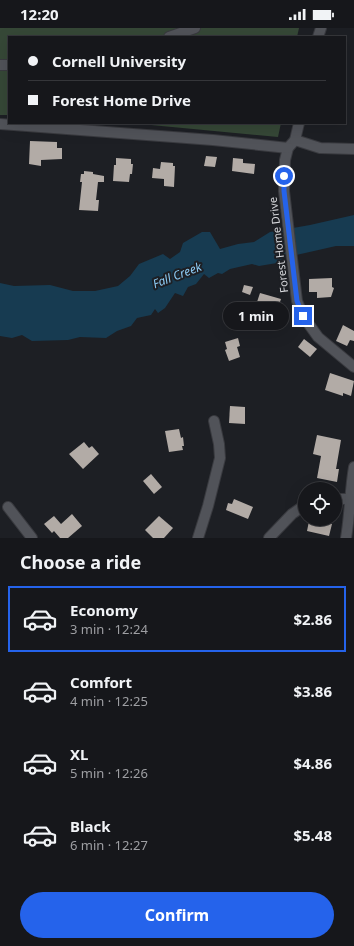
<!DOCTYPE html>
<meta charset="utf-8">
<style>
:root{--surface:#16171b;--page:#232428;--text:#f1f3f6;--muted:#9e9fa3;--line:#35363a;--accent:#2563eb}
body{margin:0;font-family:"Noto Sans",sans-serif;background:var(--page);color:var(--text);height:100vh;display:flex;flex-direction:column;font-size:15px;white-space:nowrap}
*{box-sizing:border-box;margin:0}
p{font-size:13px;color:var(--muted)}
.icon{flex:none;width:22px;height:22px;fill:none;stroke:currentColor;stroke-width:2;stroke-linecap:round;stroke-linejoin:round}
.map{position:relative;height:510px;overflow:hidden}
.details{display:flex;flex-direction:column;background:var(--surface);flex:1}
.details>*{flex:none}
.top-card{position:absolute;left:8px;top:8px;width:338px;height:88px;border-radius:0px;box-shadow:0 4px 16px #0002,0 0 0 1px var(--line);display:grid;align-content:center;height:88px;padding:0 20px;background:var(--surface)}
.fabs{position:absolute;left:298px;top:454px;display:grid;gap:8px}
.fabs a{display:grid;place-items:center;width:44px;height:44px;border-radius:50%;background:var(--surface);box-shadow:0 4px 16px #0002,0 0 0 1px var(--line);font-size:20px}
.end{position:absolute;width:18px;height:18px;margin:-9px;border:5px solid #2563eb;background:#fff;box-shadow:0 0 0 2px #fff}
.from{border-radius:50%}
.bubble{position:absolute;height:28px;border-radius:14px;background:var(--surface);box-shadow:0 4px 16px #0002,0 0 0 1px var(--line);font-size:13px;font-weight:700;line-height:28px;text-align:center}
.top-card b{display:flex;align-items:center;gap:14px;height:38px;font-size:15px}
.top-card b+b{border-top:1px solid var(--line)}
.top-card i{width:10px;height:10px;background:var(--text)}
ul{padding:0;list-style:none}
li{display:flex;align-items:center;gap:12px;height:66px;margin:0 8px 6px;padding:0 12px;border:2px solid transparent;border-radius:0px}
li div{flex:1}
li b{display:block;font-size:15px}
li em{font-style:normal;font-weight:700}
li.on{border-color:var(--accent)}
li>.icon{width:36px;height:36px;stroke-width:1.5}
h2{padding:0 20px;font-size:18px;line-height:48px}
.primary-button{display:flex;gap:8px;margin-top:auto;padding:8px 20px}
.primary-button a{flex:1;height:46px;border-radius:24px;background:var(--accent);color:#fff;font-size:16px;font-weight:700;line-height:46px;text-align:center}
.status{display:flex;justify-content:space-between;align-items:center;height:28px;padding:0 20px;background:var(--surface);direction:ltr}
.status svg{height:11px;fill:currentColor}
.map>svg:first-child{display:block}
.green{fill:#364837}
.water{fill:#173b51}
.building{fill:#b2aba6}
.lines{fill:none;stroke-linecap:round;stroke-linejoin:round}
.minor-casing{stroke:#393a3f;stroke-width:12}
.minor{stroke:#515359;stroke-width:10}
.route{stroke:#2563eb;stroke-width:5}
.labels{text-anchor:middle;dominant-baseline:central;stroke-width:4;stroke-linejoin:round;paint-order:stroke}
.street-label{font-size:11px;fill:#d8d9dd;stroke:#1d1f24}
.water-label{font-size:12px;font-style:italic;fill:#8ccaf3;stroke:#1d1f24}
</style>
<div class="status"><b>12:20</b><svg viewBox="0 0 49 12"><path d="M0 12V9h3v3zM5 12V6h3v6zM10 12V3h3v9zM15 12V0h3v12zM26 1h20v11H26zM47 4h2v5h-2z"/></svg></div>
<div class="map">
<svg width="354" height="510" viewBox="0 0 354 510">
<rect width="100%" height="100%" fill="#1d1f24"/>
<g class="green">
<path d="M0,0H299L297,9H9V87H0Z"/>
<path d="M130,95H281L278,109Z"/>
</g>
<path class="water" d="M354,187V218H336L283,230L277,235L259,238L252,236L230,241L222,246L218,245L209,250L204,246L196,256L188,259L183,268L175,265L165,280L158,285L155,281L151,287L137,290L131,298L117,303L106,310L80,309L68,312L32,313L22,307L12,310L0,308V255L14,258L50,257L73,263H95L118,258L130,248L139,236L163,226L170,231L180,224L183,215L202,204H210L220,221L238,216L254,214L270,204L310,197Z"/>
<g class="building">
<path d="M30,113L57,114V120H62V131L41,132V138L29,136Z"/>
<path d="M206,128L217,129L215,139L204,138Z"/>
<path d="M116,130L131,131V136H133L132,146H130L129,154L113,153L114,137H116Z"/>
<path d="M233,130L243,131V135L255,136L254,146L232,143Z"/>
<path d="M161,134L173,135V138H175L174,159L164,158V151L152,150L153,140L160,141Z"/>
<path d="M84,143L93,144V146L104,148V154H98L96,172H99L98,183L79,182L82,154H80L81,146H84Z"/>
<path d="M332,250V259L334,260L331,269L317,270V264H309V251Z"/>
<path d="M244,257L253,259L250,267L242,264Z"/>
<path d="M260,265L281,271L277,283L256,277Z"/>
<path d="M343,297L354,303V313L350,312L347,318L336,313Z"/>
<path d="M238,310L240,318L237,319L240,329L229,333L225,322L227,321L225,314Z"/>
<path d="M304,311L317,321L310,329L298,319Z"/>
<path d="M330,345L354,353L351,368L343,365V368L325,362Z"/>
<path d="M230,378L245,379V396L229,395Z"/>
<path d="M179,401L181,410L183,409L184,418H182L183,422L169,424L165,403Z"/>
<path d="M317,407L341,412L336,441H339L337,454L317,450L321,428L313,426Z"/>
<path d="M84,414L89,420L92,418L99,426L83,441L69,426Z"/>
<path d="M151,446L162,459L154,466L143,453Z"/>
<path d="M234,471L253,479L248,491L226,482L228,475L232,476Z"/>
<path d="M72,486L82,498L68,510H60L54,503L52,505L44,496L54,488L61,496Z"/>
<path d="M159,488L173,500L164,510H153L145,502Z"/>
<path d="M314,492L332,496L329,508L307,503L309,493L314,494Z"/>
</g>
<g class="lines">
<defs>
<g id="minor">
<path d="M169,9L195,0"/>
<path d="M318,9L321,0"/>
<path d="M0,37H9"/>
<path d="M299,95L295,112L288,120L285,132L284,163L297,273L303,288L318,309L354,339"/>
<path d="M0,96L213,112L288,120"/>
<path d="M295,112L320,120L354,121"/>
<path d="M335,471H350"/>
<path d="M8,479L32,510"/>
<path d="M198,510L208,478L220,430L219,416L214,393"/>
<path d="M269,510L292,486L305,477"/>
<path d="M346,510C350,486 350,462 354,439"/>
</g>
</defs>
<use href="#minor" class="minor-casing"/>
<use href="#minor" class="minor"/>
</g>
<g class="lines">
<path class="route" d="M284,148V163L297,273L303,288"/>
</g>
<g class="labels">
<g class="street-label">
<text transform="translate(278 217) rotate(-97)">Forest Home Drive</text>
</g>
<g class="water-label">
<text transform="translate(177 247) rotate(-21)">Fall Creek</text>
</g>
</g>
</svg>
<div class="fabs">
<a><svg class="icon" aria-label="locate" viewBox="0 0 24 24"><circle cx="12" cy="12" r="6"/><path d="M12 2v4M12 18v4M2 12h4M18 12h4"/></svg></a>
</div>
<i class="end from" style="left:284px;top:148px"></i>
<i class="end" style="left:303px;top:288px"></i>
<div class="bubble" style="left:223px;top:274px;width:66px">1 min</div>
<div class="top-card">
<b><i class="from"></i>Cornell University</b>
<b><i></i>Forest Home Drive</b>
</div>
</div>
<section class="details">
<h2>Choose a ride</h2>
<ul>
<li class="on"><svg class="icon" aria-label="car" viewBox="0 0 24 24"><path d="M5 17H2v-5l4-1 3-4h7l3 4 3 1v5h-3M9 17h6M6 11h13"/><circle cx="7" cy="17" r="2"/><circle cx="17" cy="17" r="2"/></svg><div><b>Economy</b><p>3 min · 12:24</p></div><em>$2.86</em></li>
<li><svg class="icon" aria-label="car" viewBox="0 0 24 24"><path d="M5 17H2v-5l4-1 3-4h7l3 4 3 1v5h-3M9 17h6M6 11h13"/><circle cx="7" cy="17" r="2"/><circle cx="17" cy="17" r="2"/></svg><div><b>Comfort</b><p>4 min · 12:25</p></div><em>$3.86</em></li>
<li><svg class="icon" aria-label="car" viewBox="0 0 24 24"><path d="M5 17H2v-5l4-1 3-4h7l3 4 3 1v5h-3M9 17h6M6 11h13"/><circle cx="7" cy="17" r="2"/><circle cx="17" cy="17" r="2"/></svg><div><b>XL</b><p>5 min · 12:26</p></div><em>$4.86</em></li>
<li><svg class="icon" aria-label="car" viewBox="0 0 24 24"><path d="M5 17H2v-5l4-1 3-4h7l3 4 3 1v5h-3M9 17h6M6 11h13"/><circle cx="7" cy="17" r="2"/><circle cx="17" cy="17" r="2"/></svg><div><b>Black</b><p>6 min · 12:27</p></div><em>$5.48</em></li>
</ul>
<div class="primary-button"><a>Confirm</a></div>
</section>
